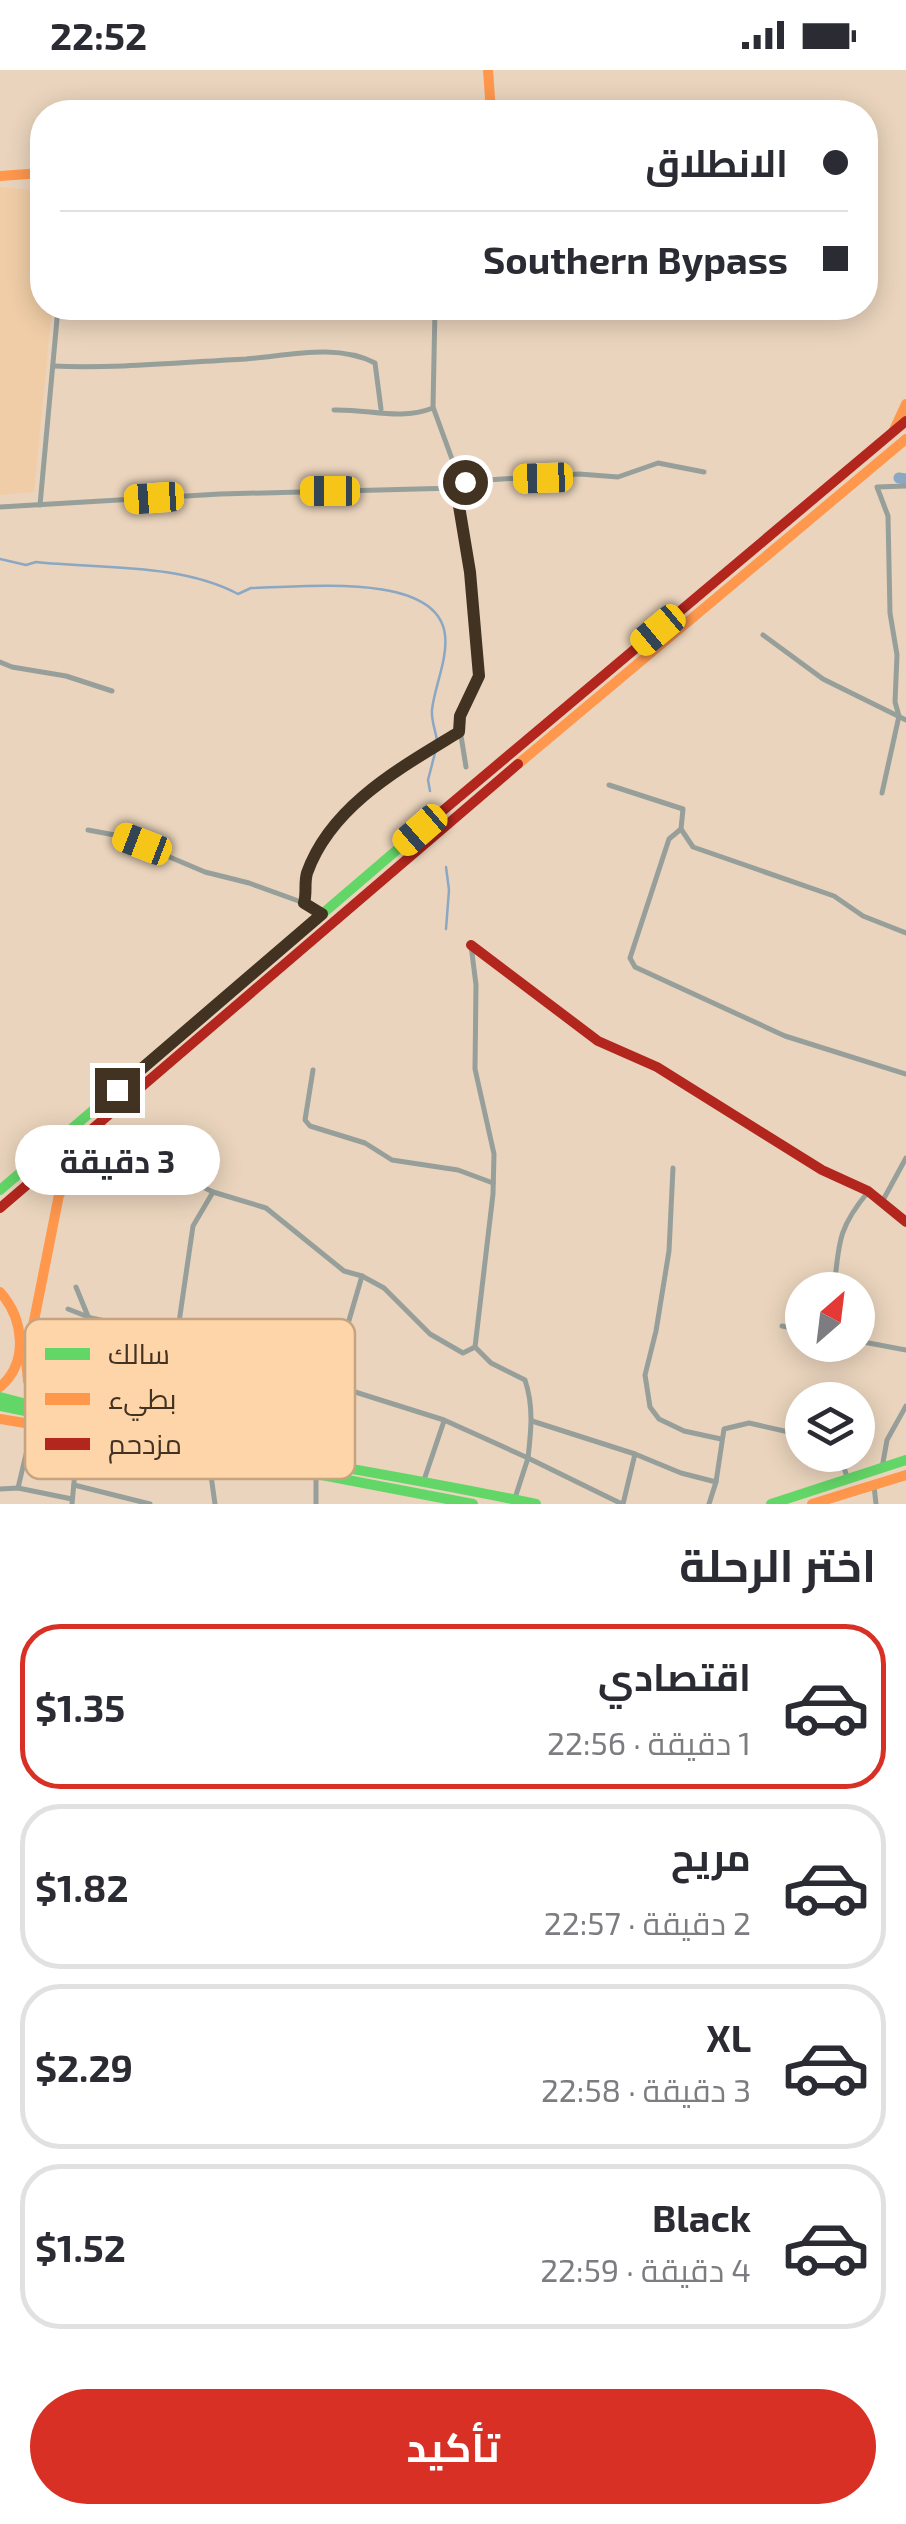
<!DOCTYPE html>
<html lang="ar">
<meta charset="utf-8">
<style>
:root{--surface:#fff;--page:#f7f7f7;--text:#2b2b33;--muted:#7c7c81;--line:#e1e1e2;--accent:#d93025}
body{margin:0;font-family:"Exo 2",Cairo,sans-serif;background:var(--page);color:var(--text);direction:rtl;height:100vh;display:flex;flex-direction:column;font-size:38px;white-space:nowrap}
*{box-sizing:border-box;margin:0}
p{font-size:32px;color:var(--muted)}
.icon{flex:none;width:55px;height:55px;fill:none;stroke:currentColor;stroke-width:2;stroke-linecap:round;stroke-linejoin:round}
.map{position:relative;height:1434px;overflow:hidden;direction:ltr}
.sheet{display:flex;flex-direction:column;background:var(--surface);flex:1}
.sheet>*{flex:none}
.top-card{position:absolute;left:30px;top:30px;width:848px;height:220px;border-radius:40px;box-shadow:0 5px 25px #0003;direction:rtl;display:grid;align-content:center;height:220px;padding:0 30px;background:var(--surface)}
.needle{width:65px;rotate:28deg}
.buttons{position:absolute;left:785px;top:1202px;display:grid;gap:20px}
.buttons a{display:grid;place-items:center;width:90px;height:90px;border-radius:50%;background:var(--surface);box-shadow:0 5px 25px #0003;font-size:50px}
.end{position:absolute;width:45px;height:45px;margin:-22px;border:12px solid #423221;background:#fff;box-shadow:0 0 0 5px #fff}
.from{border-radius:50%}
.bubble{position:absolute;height:70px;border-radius:35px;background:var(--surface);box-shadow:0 5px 25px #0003;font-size:32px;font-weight:700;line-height:70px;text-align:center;direction:rtl}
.car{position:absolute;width:30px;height:60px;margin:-30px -15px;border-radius:12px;box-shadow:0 0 8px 2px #0007;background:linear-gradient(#f5c518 24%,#345 0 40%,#f5c518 0 76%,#345 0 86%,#f5c518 0)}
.top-card b{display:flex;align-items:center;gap:35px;height:95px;font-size:38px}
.top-card b+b{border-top:2px solid var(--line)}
.top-card i{width:25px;height:25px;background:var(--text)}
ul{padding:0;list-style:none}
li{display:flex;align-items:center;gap:30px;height:165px;margin:0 20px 15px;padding:0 10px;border:5px solid var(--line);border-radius:40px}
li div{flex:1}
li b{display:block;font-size:38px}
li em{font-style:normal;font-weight:700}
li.current{border-color:var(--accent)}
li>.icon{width:90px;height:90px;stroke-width:1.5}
h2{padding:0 30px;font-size:45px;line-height:120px}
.action{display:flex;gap:20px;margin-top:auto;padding:20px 30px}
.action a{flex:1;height:115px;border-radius:60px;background:var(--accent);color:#fff;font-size:40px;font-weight:700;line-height:115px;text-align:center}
.status{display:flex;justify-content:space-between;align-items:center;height:70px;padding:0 50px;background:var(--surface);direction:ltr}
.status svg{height:28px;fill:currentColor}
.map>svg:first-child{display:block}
.built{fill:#f0cda7}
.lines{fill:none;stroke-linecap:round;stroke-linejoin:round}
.stream{stroke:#8aa7c3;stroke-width:2.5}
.river{stroke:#8aa7c3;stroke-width:11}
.street{stroke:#979f9a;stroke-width:5}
.fast{stroke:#63d668;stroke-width:10}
.slow{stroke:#ff974d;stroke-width:10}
.jam{stroke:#b3261e;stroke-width:10}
.route{stroke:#423221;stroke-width:12}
.key{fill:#fed5a9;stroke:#c6a480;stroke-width:2.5}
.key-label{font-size:28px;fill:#423221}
</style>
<div class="status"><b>22:52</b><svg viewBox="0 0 49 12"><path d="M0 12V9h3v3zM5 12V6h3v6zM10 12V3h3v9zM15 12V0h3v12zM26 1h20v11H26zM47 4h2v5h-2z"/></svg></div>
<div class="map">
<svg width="906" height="1434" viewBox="0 0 906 1434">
<rect width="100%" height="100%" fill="#ead4bd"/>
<path class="built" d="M0,117L42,121V238H52L34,422L0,425Z"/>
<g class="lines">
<g class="stream">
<path d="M0,489L26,495L36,492C101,499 179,493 238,524L251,518C299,518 438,500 445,565C448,589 434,618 432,640C431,650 436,662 437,671"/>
<path d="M430,721L428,710L436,679"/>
<path d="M446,859L449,820L446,797"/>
</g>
<path class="river" d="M899,408L906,409"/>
<g class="street">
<path d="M435,238L433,337L456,400L462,438L479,607L459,653L466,697"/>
<path d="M53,296C113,299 186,292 246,289C287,286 336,273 375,293L381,339"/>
<path d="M334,340C370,339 399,351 433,338"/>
<path d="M457,412L579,404L618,407L658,393L704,402"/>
<path d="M40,435L58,238"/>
<path d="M0,437L220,424L456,418"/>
<path d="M763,565L823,609L906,650"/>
<path d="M0,592L12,597L66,606L112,621"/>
<path d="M609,715L683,739L681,759L693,777L834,826L863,846L906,863"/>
<path d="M882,723L899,646L895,632L897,585L890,543L888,446L877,417L906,416"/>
<path d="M681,759L669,769L630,888L635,897L785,966L906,1004"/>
<path d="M88,760L120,766L205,802L249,813L304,833L320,842"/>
<path d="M304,833C308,823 304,813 307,803C331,735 401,698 458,662"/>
<path d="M313,1000L305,1050L310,1056L365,1073L392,1090L458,1100L493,1113"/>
<path d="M160,1096L213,1122L266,1138L344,1201L362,1206L384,1218L430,1264L463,1283L475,1277"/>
<path d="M673,1098L669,1181L656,1261L645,1305L650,1337L659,1349L684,1361L721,1369"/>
<path d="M882,1132L906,1088"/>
<path d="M76,1217L94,1261L78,1324L141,1345L149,1352L150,1362"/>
<path d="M834,1220C839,1174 837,1159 868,1122"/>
<path d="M68,1239L91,1248L177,1266L444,1350L528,1388C531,1361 534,1337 525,1310L491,1293L475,1277L493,1124L494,1084L475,999L476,915L471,875"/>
<path d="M782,1256L802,1260"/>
<path d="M177,1266L193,1156L213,1122"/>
<path d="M858,1271L906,1280"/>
<path d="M195,1273L179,1303L244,1334L319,1363"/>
<path d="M146,1318L151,1301L177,1308L179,1303"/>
<path d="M532,1351L635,1384L681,1403L716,1412"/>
<path d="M208,1384L215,1434"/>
<path d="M840,1385L847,1407"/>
<path d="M316,1390L325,1332L362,1206"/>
<path d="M882,1398L887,1370L906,1336"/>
<path d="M424,1410L444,1351"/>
<path d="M74,1415L150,1434"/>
<path d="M874,1416L876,1434"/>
<path d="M18,1418L27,1380L76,1392"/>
<path d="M0,1419L18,1418L72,1429"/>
<path d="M515,1428L528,1388L622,1434"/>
<path d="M72,1434L79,1358"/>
<path d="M316,1434V1405"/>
<path d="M623,1434L635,1384"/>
<path d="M709,1434L716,1412L724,1359L749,1353L802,1365"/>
</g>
<g class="fast">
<path d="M0,1120L440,743"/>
<path d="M0,1327C176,1374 358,1396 536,1434"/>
<path d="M0,1336L49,1346L91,1361L473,1434"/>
<path d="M771,1434L906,1390"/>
</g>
<g class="slow">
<path d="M488,0L491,42"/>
<path d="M0,106L42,103"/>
<path d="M894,360L906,334"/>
<path d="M518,694L906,369"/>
<path d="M0,1222C24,1249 29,1292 0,1317"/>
<path d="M52,1341L28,1311L26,1291L59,1125L102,1058"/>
<path d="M0,1349L37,1355L49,1346"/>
<path d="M812,1434L906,1405"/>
</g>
<g class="jam">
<path d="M440,743L906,351"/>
<path d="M471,875L598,971L657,997L822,1100L868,1121L906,1152"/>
<path d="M0,1138L518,694"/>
</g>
</g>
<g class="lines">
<path class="route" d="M117,1020L322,844L304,833C307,823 304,813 307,803C331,735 402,697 459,662L460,646L479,606L470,502L456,418L457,412H465"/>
</g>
<rect x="25" y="1249" width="330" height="160" rx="15" class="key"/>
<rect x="45" y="1278" width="45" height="12" fill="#63d668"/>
<rect x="45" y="1323" width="45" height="12" fill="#ff974d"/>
<rect x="45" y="1368" width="45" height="12" fill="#b3261e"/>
<g class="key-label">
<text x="108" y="1294">سالك</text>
<text x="108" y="1339">بطيء</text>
<text x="108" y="1384">مزدحم</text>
</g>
</svg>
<div class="buttons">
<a><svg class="needle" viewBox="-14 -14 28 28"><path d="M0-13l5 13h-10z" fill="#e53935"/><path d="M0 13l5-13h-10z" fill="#7c7c81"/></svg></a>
<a><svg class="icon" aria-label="layers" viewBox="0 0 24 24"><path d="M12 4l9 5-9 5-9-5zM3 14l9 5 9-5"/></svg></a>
</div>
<i class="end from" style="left:465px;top:412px"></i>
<i class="end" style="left:117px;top:1020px"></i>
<div class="bubble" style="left:15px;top:1055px;width:205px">3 دقيقة</div>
<i class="car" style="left:543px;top:408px;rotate:268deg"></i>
<i class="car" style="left:330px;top:421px;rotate:270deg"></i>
<i class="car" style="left:154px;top:428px;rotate:266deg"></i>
<i class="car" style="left:658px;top:560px;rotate:230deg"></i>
<i class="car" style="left:420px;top:760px;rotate:229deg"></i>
<i class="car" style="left:142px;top:774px;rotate:291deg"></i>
<div class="top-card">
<b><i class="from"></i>الانطلاق</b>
<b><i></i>Southern Bypass</b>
</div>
</div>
<section class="sheet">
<h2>اختر الرحلة</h2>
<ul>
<li class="current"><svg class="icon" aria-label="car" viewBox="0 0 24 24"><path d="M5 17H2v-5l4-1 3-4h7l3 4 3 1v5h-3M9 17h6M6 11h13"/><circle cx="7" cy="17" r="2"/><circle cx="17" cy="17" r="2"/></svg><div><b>اقتصادي</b><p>1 دقيقة · 22:56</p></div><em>$1.35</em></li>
<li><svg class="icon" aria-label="car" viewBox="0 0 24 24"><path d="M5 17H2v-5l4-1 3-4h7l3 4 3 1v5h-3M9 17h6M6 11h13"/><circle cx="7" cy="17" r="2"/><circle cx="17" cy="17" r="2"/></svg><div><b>مريح</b><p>2 دقيقة · 22:57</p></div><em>$1.82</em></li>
<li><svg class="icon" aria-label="car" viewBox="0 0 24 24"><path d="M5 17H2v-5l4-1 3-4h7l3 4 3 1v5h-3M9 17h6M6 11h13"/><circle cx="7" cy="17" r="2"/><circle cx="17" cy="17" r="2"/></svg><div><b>XL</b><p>3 دقيقة · 22:58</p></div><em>$2.29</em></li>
<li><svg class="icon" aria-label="car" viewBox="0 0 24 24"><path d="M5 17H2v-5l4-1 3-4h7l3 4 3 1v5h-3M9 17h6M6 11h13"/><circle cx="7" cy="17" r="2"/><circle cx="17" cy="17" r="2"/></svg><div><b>Black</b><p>4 دقيقة · 22:59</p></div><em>$1.52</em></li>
</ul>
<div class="action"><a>تأكيد</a></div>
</section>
